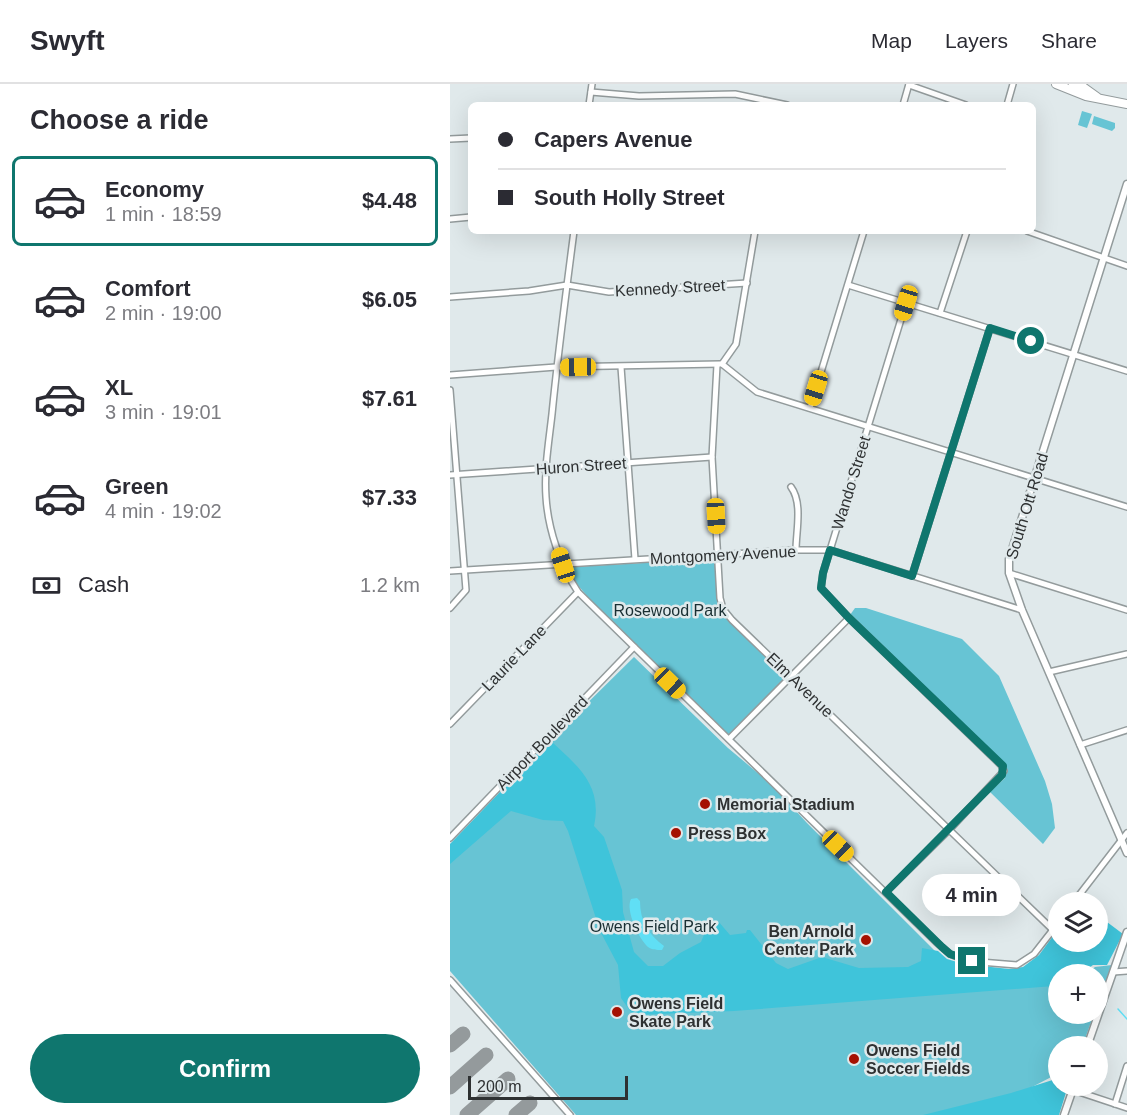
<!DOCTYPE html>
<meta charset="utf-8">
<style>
:root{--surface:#fff;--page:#f2f2f3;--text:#2b2b33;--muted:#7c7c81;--line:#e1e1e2;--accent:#0f766e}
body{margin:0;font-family:Helvetica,sans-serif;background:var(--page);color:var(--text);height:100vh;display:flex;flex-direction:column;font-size:22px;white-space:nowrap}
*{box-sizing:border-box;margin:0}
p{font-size:20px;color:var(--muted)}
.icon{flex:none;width:33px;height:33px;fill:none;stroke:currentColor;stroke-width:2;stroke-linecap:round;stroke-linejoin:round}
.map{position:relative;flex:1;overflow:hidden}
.drawer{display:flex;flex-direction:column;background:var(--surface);width:450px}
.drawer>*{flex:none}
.hud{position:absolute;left:18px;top:18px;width:568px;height:132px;border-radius:9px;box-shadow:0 6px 24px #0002;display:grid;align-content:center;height:132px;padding:0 30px;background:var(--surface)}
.fabs{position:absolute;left:598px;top:808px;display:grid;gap:12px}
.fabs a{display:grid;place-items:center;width:60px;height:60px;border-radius:50%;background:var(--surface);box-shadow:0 6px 24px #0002;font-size:30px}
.scale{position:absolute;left:18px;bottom:15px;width:160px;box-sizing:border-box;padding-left:6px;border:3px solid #2e3132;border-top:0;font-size:16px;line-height:21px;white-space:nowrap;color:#2e3132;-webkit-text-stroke:4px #e0e9eb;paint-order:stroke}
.end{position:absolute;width:27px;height:27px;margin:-14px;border:8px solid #0f766e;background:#fff;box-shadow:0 0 0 3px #fff}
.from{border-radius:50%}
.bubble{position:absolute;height:42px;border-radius:21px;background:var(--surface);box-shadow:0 6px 24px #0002;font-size:20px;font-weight:700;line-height:42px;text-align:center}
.car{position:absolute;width:18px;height:36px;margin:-18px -9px;border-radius:8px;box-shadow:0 0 4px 2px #0007;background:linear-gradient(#f5c518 24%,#345 0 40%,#f5c518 0 76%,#345 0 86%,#f5c518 0)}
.hud b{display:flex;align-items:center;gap:21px;height:57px;font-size:22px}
.hud b+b{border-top:2px solid var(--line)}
.hud i{width:15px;height:15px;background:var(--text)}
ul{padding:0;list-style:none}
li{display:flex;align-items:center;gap:18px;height:90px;margin:0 12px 9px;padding:0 18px;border:3px solid transparent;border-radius:9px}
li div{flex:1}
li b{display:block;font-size:22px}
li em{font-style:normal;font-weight:700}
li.current{border-color:var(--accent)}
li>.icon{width:54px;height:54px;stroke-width:1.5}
h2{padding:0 30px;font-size:27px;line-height:72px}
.pay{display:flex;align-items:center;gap:15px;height:66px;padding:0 30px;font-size:22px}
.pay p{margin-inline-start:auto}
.action{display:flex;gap:12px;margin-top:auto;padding:12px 30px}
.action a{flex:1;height:69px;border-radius:36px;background:var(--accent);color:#fff;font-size:24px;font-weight:700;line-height:69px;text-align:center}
header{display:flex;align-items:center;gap:36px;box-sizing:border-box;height:84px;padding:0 30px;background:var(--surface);border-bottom:2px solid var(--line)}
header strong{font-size:28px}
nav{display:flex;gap:33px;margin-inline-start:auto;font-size:21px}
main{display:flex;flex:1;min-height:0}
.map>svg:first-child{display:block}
.green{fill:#67c4d4}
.forest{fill:#3fc4da}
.water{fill:#60dff5}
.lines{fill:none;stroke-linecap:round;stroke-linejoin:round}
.stream{stroke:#60dff5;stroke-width:1.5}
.taxiway{stroke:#949a9c;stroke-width:15}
.minor-casing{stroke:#939b9c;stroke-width:8}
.tertiary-casing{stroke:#939b9c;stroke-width:9}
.primary-casing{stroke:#939b9c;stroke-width:10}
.minor{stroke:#fff;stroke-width:5}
.tertiary{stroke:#fff;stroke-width:6}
.primary{stroke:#fff;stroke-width:8}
.route{stroke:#0f766e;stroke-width:8}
.poi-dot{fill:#a51102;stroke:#e0e9eb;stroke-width:2}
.labels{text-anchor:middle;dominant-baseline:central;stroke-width:5;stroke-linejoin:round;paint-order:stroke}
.street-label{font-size:16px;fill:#2e3132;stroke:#e0e9eb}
.park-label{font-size:16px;fill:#192f33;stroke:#e0e9eb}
.poi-label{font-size:16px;font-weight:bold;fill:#2e3132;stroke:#e0e9eb;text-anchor:start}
</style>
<header>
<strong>Swyft</strong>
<nav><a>Map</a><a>Layers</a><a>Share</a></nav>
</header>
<main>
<section class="drawer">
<h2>Choose a ride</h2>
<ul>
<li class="current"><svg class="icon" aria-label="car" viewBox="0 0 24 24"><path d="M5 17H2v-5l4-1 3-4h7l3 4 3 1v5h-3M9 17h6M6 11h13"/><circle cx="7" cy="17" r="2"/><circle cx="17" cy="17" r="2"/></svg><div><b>Economy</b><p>1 min · 18:59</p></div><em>$4.48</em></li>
<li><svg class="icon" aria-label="car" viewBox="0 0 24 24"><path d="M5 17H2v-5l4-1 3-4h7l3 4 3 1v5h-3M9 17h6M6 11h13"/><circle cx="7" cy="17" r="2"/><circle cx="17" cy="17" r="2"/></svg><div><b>Comfort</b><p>2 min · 19:00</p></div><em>$6.05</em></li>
<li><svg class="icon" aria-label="car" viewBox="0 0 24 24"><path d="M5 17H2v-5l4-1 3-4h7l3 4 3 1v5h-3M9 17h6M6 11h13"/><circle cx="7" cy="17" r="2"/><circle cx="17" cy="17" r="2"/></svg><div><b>XL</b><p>3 min · 19:01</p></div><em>$7.61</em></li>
<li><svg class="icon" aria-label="car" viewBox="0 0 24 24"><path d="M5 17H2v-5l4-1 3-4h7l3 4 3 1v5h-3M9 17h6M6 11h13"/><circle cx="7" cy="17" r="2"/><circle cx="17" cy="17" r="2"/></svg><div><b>Green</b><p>4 min · 19:02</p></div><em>$7.33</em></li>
</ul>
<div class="pay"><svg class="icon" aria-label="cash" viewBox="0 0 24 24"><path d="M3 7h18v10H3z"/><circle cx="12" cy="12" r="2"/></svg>Cash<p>1.2 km</p></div>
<div class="action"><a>Confirm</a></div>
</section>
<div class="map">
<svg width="677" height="1031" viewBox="0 0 677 1031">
<rect width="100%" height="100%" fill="#e0e9eb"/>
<g class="green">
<path d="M632,27L642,30L637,44L628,41Z"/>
<path d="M644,32L665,39V44L662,47L642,40Z"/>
<path d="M263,475L266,478L267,516L270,526L336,594L284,648L278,650L143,519L126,499L120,487L123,483Z"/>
<path d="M405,524H416L512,555L549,592L595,697L602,720L605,744L593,760L540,708L555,694L556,688L400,531Z"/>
<path d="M184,573L278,664L321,700L357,739L497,879L609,894V930H644L632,963H609V989L582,1003L536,1031H126L0,887V767L61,703L107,649Z"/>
<path d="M662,881L648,919V891H635L645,883Z"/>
</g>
<g class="forest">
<path d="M100,656C127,682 153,700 144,742L154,753L172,806L173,828L184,868L198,882H213L230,869L251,858L258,841L268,837L280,851L296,849L297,846H300L326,879L338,885L372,873L409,884L458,883L471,877L472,864L488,867L497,875L514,880L559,885L573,883L589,871L609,844V858H648V844L651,845L657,838L673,850L657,881H643L629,891H609V901L604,902L284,927L183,931L171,914L168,881L150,847L118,747L113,737L93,736L61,727L0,780V760Z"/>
<path d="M609,994V1002H618L609,1031H473L561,1009Z"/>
</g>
<path class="water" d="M187,814L190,817C190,837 198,850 214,862L212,866C207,866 202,866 198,863C189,855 175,826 181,815Z"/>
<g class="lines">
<path class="stream" d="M668,925L677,935"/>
<g class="taxiway">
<path d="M0,961L13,950"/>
<path d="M0,1003L36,971"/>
<path d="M17,1031L58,995"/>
<path d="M66,1031L80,1019"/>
</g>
<defs>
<g id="minor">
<path d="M459,1L516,21"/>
<path d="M141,8L189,12L285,10L337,21"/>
<path d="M139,21L142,0"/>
<path d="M453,21L459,0"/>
<path d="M557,21L563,0"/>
<path d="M0,55L21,54"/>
<path d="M0,135L21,133"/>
<path d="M124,147C116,208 108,269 102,330C99,357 94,385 96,413C98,445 110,481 128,508L486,858L500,870L510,874L530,878L567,881L584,870L609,838"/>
<path d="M577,147L677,182"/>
<path d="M398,201L677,287"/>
<path d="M0,213L79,207L117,201L159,208L297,199"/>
<path d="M490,229L517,147"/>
<path d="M272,280L307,308L677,423"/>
<path d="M272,280L286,260L305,147"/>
<path d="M267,281L262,373L270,514L273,525L282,536L603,846"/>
<path d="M171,283L185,475"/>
<path d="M0,291L106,283L270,280"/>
<path d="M0,306L16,506L0,524"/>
<path d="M360,324L414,147"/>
<path d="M0,391L262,373"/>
<path d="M341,403C353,419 346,447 346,466"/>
<path d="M0,487L346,466H380L572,526"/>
<path d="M559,489L677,526"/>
<path d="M462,492L540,244"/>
<path d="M599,588L677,570"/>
<path d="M0,640L128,508"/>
<path d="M279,655L399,534"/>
<path d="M630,661L677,646"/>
<path d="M0,754L184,563"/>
<path d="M436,808L499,746L554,687L551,681L399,534L371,504L373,489L456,219"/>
<path d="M623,819L677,749"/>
<path d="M663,888L677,887"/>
<path d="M0,896L120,1031"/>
<path d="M611,1002L677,1024"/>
<path d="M665,1020L677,982"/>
</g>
<g id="tertiary">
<path d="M677,100L559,475V489L572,526L677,769"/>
<path d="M637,963L677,848"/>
<path d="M614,1031L624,1002"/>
</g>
<g id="primary">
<path d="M606,0L636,12L677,20"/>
<path d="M623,0L633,3L647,13"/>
</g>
</defs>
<use href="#minor" class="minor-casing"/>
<use href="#tertiary" class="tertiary-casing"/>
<use href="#primary" class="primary-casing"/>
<use href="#minor" class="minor"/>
<use href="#tertiary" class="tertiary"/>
<use href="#primary" class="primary"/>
</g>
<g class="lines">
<path class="route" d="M522,877L500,870L492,863L436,808L552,691L553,682L399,534L371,504L373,489L380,466L462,492L540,244L581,257"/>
</g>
<g class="poi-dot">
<circle cx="255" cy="720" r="6"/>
<circle cx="226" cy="749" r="6"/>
<circle cx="416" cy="856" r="6"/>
<circle cx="167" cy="928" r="6"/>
<circle cx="404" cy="975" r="6"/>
</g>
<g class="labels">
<g class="street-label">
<text transform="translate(220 204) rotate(-3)">Kennedy Street</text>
<text transform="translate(131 382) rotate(-4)">Huron Street</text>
<text transform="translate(401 399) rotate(-73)">Wando Street</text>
<text transform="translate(577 422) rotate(-73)">South Ott Road</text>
<text transform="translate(273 471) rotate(-3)">Montgomery Avenue</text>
<text transform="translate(64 574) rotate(-46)">Laurie Lane</text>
<text transform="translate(350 601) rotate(44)">Elm Avenue</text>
<text transform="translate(92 659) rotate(-46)">Airport Boulevard</text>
</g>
<g class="park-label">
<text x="220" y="526">Rosewood Park</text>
<text x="203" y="842">Owens Field Park</text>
</g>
<g class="poi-label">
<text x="267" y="720">Memorial Stadium</text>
<text x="238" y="749">Press Box</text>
<text x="404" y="847" text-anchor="end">Ben Arnold<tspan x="404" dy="18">Center Park</tspan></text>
<text x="179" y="919">Owens Field<tspan x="179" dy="18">Skate Park</tspan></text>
<text x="416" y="966">Owens Field<tspan x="416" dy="18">Soccer Fields</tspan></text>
</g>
</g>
</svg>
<div class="fabs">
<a><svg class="icon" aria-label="layers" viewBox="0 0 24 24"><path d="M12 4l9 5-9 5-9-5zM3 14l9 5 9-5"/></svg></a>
<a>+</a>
<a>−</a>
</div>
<div class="scale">200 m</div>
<i class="end from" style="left:581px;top:257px"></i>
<i class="end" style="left:522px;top:877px"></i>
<div class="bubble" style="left:472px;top:790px;width:99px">4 min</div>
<i class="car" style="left:456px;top:219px;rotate:197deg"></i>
<i class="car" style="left:128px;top:283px;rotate:269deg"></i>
<i class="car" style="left:366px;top:304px;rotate:197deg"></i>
<i class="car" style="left:266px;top:432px;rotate:177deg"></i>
<i class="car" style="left:113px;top:481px;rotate:342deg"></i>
<i class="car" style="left:220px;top:599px;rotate:134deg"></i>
<i class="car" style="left:388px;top:762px;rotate:134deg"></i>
<div class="hud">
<b><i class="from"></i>Capers Avenue</b>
<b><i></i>South Holly Street</b>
</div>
</div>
</main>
